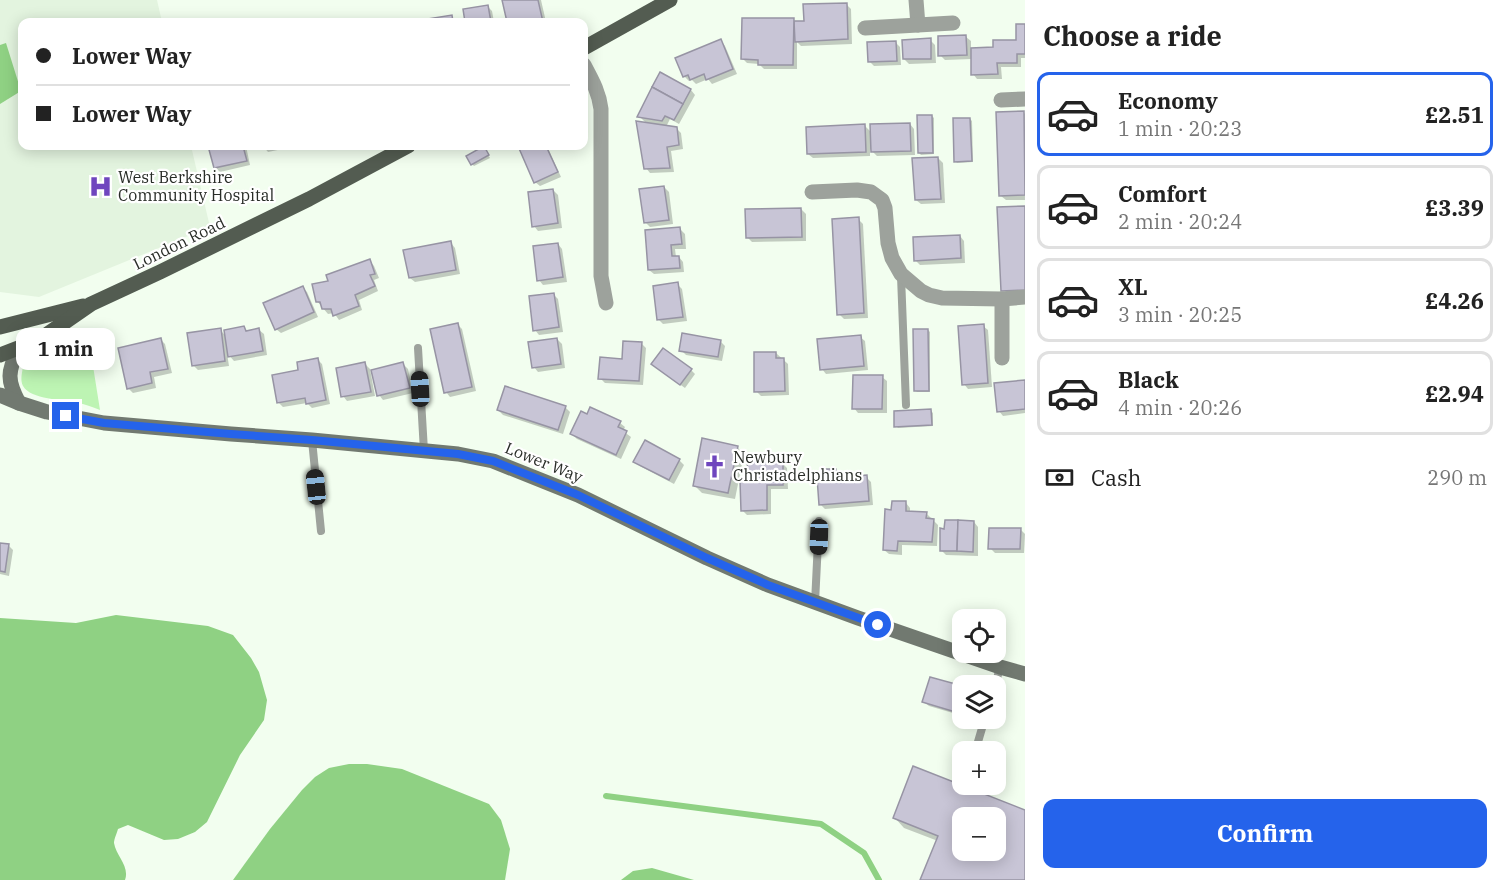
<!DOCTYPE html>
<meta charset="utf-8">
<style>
:root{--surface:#fff;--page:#f6f6f6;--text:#222;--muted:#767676;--line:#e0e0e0;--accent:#2563eb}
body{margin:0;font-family:"IBM Plex Serif",serif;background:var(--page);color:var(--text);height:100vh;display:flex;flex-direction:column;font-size:22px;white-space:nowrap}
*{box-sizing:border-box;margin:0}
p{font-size:20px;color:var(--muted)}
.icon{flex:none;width:33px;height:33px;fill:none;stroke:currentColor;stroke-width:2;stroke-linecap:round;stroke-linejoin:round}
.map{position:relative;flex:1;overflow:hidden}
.side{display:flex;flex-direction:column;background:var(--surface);width:480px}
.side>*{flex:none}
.guide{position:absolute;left:18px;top:18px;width:570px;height:132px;border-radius:12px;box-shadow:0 3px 15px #0003;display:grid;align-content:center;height:132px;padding:0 18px;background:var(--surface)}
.fabs{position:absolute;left:952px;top:609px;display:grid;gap:12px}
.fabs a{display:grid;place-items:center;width:54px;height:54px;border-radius:12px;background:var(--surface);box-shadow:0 3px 15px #0003;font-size:30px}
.end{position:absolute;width:27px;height:27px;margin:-14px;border:8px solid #2563eb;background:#fff;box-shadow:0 0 0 3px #fff}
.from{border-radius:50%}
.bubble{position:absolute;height:42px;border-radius:12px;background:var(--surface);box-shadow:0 3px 15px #0003;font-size:20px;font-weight:700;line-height:42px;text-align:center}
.car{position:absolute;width:18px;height:36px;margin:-18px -9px;border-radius:8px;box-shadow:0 0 4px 2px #0007;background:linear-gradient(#222 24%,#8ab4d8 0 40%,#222 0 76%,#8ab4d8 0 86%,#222 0)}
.guide b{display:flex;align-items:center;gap:21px;height:57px;font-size:22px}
.guide b+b{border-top:2px solid var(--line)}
.guide i{width:15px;height:15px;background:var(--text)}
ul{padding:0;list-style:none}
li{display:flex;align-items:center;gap:18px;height:84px;margin:0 12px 9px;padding:0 6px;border:3px solid var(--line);border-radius:12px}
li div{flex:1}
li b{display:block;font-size:22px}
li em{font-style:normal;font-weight:700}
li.active{border-color:var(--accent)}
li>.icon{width:54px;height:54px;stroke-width:1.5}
h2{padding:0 18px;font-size:27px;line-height:72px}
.pay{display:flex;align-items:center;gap:15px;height:66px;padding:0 18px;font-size:22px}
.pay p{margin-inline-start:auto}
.primary-button{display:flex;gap:12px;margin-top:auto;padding:12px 18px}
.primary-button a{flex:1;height:69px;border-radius:12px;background:var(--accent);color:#fff;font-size:24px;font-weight:700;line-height:69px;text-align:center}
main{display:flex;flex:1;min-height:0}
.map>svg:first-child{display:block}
.built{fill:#e3f4df}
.green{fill:#bdf4b3}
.water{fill:#8fd183}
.shadow{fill:#0003;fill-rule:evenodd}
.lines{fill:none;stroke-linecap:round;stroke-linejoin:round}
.stream{stroke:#8fd183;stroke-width:6}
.building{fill:#c8c5d6;stroke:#9794a4;stroke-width:1.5;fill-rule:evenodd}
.lane{stroke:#9da29c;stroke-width:8}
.street{stroke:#9da29c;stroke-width:15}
.secondary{stroke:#717970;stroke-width:15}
.primary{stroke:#535c51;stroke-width:15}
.route{stroke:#2563eb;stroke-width:8}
.labels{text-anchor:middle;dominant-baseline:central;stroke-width:4.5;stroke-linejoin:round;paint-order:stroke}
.poi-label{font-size:16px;fill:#282c27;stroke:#fff;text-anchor:start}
.street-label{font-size:16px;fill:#282c27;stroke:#fff}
</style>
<main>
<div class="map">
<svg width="1025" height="880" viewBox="0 0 1025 880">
<rect width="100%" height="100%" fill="#f2feef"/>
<path class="built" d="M0,0H157L162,22H22V146H191L210,227L39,297L0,292Z"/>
<path class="green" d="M89,341L100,410C92,407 85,404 77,403C63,399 31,400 23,386C20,380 22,373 23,367L32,361Z"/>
<g class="water">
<path d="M6,43L21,91L0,104V45Z"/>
<path d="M116,615L208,626L233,635L251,658L259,672L267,700L264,720L240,755L207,822L195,832L178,839L164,840L128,825L118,829C117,833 114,839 114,843C116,856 130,866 125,880H0V618L76,623Z"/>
<path d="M349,764H367L402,769L489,804L501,820L510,849L505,880H233L270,829L302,790L315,777L329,768Z"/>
<path d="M652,868L694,880H621L633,871Z"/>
</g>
<g class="shadow">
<path d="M503,0H541L546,22H509Z"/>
<path d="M846,4L851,9L852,44L801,46L797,42V69H764L759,64L747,63L743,59L793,20L796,23L805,22Z"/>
<path d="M487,6L492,11L494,22H467L465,11Z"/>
<path d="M451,16L456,22H429V20Z"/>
<path d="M1025,25V58H1021V67H1001L1002,79H977L973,74L972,59L945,60L940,55L966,37L971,41V49H994L1018,41Z"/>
<path d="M930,40L935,45L936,63L909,64L904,59Z"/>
<path d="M721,41L725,46L737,74L712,84L708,79L696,84L692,80L689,81L684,76Z"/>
<path d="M895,42L900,47L901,65L874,66L869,61Z"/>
<path d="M661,74L691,90L695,95L679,124L670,119L666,127L676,128L681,133L683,149L671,151L674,172L650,173L646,168L647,124L639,116Z"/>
<path d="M1024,113L1025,114V200H1006L1001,196Z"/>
<path d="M932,116L934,118V154L921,155L919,153Z"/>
<path d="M970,119L972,121L973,162L957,163L955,161Z"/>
<path d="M910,124L914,129L915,155L877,156L870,149V156L813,158L808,154L865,126L872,133Z"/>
<path d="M210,146H246L250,165L220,172L215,167Z"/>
<path d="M263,146H297L268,152Z"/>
<path d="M519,146H547L561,177L540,186L535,182Z"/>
<path d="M485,150L490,158L474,166L472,164Z"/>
<path d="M938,158L943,163L945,203L921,204L916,200Z"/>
<path d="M664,187L669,192L673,224L650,227L645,222Z"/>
<path d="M553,190L558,195L562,228L538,231L534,226Z"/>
<path d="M801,209L806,214V241L752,242L747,237Z"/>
<path d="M858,219L863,224L868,318L844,319L839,314Z"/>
<path d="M680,229L685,234L686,249H675L676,257H679L683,262L684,272L654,274L649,270Z"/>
<path d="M960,236L964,241L965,263L920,265L915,260Z"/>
<path d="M451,243L455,248L460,274L415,282L410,278Z"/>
<path d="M558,244L562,249L567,282L543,285L539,280Z"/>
<path d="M370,261L374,266L379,278L374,280L378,291L359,300L362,310L339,320L334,313L328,314L317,301L331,282Z"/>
<path d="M677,284L682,289L687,321L663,324L659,320Z"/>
<path d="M302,287L307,292L318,317L281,333L276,329Z"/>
<path d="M554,295L558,299L563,332L539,335L535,330Z"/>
<path d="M458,325L462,329L476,391L450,397L446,392Z"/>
<path d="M983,326L988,330L992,387L968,389L964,384Z"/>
<path d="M244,328L247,332L259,330L264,334L267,355L234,361L227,353L229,366L198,370L193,365L220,330L226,336Z"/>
<path d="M928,330L930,332V392H917L915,390Z"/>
<path d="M860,337L865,341L868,370L826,374L822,369Z"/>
<path d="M557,339L562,344L565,368L538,372L534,367Z"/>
<path d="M161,340L165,344L172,373L154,377L156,388L133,393L128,388Z"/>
<path d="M720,341L725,346L722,361L686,355L681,350Z"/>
<path d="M641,343L646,348L643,385L605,383L600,378L623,360Z"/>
<path d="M776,353L788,364L789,395L761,396L756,391Z"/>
<path d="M317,359L322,364L330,404L312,408L307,403L283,407L278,402L300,371Z"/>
<path d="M365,364L370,369L375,396L347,401L343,396Z"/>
<path d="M403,364L408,369L413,393L383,400L379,395Z"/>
<path d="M658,369L691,370L695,374L685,388Z"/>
<path d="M882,377L887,381V413H858L854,408Z"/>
<path d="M1025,381V413L1003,416L999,411Z"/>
<path d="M565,407L570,412L563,434L503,415L498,410Z"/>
<path d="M931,411L933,413V426L898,428L896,426Z"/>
<path d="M620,423L625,427L623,431L631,437L621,459L577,439L572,434Z"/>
<path d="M737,447L744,454L735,499L702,493L694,485Z"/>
<path d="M764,459L768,463H782L787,468L788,489H771V514L747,515L742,510L749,483Z"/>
<path d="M679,460L684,465L674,484L640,466L635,462Z"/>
<path d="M835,470L840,475V479L866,477L871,482L873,505L825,509L820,504L827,477Z"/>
<path d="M906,503L910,508V512L926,513L931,518V520H933L938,525L937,546L902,545V555L889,554L884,550L893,511Z"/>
<path d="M974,522L978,527V556L946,555L941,550Z"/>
<path d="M1020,529L1025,534L1024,553H995L990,548Z"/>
<path d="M0,544L9,546L13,550L9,576L0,574Z"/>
<path d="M931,678L963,688V716L929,706L924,702Z"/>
<path d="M1025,812V880H922L938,841L904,828L895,818ZM963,818H996V850H963Z"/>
</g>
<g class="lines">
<path class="stream" d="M606,796L821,824L864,853L879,880"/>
</g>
<g class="building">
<path d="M502,0H538L543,22H507Z"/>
<path d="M847,3L848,39L795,42L794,21H804L803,4Z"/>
<path d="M488,5L491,22H465L463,9Z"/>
<path d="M452,15L453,22H428L427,19Z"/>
<path d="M742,18H794L793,65H758V60L741,59Z"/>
<path d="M1016,24H1025V54H1017V63H997L998,74L971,75V48L993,47V40H1016Z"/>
<path d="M966,35L967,55L938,56V36Z"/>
<path d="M931,38V59H903L902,40Z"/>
<path d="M721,39L733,69L706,80L704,74L690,80L688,75L683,77L675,58Z"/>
<path d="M896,41L897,61L868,62L867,42Z"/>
<path d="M660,72L691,89L683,104L652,87Z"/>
<path d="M652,87L683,104L674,120L665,116L662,121L637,117Z"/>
<path d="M1024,111L1025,195L999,196L996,112Z"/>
<path d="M917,115H932L933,153H918Z"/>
<path d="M953,118H970L972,161L954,162Z"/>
<path d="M636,121L677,127L679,145L667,147L670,168L644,169Z"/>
<path d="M910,123L911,151L871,152L870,124Z"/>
<path d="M865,124L866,152L807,154L806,127Z"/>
<path d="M208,146H243L247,161L214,168Z"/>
<path d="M484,146L489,155L471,165L466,156Z"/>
<path d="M518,146H546L558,172L534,183Z"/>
<path d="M938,157L941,199L915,200L912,158Z"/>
<path d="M664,186L669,220L644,223L639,189Z"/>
<path d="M553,189L558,223L532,227L528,192Z"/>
<path d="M1025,206V290L1001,291L997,207Z"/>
<path d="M801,208L802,237L746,238L745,209Z"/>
<path d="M859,217L864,313L837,315L832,219Z"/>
<path d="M680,227L682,244L671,245L672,256H679L680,268L648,270L645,230Z"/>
<path d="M960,235L961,258L914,261L913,237Z"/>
<path d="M451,241L456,270L409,278L403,250Z"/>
<path d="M558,243L563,277L537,281L533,246Z"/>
<path d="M370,259L375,274L370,275L375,286L355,295L359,306L333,316L331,309H322L320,302H316L312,284L328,281L326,275Z"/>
<path d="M678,282L683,317L657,320L653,286Z"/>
<path d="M303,286L314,312L275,330L263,303Z"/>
<path d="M554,293L559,327L533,331L529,296Z"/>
<path d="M458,323L472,387L444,393L430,329Z"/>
<path d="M984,324L988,383L962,385L958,326Z"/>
<path d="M244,326L246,331L259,328L263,351L228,357L224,330Z"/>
<path d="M221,328L225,361L192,366L187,333Z"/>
<path d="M913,329H928L929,391H914Z"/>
<path d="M682,333L721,340L718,357L679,351Z"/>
<path d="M861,335L864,366L820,370L817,339Z"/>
<path d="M161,338L168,369L150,372L152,383L127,389L118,348Z"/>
<path d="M557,338L561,364L532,368L528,342Z"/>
<path d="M623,341L642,342L639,381L598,379L600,357L622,359Z"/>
<path d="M663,348L692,369L680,385L651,364Z"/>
<path d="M754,352H776V358H784L785,391L754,392Z"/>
<path d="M318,358L326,400L306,404L305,398L277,403L272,375L298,370L297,362Z"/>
<path d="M365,362L371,392L341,397L336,368Z"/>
<path d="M403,362L410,388L377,396L371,370Z"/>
<path d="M853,375H883L882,409H852Z"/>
<path d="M1025,380V409L997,412L994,383Z"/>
<path d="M505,386L566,406L558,430L497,410Z"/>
<path d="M590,407L621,421L618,427L627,431L616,455L570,434L581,411L587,414Z"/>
<path d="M931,409L932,425L894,427V411Z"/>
<path d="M702,438L738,446L728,493L693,486Z"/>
<path d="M645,440L680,459L669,480L633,462Z"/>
<path d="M747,458H765V462L783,461V485H767V510L741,511L740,481H748Z"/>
<path d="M824,469H836V477L867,475L869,501L819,505L817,477L825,476Z"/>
<path d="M892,501H906V511L927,512L926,518L934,519L932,542L898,541L897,551L883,550L885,509L891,510Z"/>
<path d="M945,520H958L957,551H940V528L944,529Z"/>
<path d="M958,520L974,521L973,552L957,551Z"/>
<path d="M989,528H1021L1020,549H988Z"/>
<path d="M0,543L9,544L5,572L0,571Z"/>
<path d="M930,677L963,686L962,714L922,702Z"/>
<path d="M913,766L1025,810V880H920L938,836L893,818ZM963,818H996V850H963Z"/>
</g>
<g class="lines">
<g class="lane">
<path d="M901,276L906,405"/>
<path d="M418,348L424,451"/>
<path d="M312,440L321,531"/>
<path d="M815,603L819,521"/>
<path d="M995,686L1000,667"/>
<path d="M975,752L985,718"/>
</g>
<g class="street">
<path d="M916,0L918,25"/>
<path d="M865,28L953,23"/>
<path d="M584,65C592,80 599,92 601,109V276L606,303"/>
<path d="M1001,100L1025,99"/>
<path d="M812,192L857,190L871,192L882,200L885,208L888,243L892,258L901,274L921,291L929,295L942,298L1002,299L1025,297"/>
<path d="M1002,358V299"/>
</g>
<g class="secondary">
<path d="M19,349C7,371 7,381 19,403"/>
<path d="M0,395L19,403L47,412L104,423L231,434L312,440L458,454L493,461L578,495L707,558L768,585L858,618L1000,667L1025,674"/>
</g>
<g class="primary">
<path d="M584,48L670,0"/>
<path d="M0,327L83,306"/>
<path d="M0,355L39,340L91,304L160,272L309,199L408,146"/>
</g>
</g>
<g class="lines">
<path class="route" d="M66,416L104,423L231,434L312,440L458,454L493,461L578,495L707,558L768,585L878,625"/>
</g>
<defs>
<symbol id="hospital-bare" viewBox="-9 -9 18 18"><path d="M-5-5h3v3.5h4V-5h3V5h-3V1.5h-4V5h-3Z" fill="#6f46be" stroke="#fff" stroke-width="2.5" paint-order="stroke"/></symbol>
<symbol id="church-bare" viewBox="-9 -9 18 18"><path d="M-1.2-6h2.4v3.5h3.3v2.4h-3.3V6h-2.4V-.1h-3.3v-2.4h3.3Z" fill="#6f46be" stroke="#fff" stroke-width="2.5" paint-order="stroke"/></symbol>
</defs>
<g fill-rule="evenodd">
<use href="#hospital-bare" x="84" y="170" width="33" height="33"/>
<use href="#church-bare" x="698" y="450" width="33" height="33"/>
</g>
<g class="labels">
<g class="poi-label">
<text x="118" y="177">West Berkshire<tspan x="118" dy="18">Community Hospital</tspan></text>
<text x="733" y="457">Newbury<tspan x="733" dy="18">Christadelphians</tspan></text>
</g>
<g class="street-label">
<text transform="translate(179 243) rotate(-26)">London Road</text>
<text transform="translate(544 462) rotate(22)">Lower Way</text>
</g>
</g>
</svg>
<div class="fabs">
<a><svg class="icon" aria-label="locate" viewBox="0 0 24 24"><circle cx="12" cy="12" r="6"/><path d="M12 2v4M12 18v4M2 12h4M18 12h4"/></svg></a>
<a><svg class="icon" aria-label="layers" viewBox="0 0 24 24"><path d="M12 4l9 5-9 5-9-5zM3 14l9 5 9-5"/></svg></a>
<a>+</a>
<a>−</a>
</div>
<i class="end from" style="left:878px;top:625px"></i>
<i class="end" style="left:66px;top:416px"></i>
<div class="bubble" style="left:16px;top:328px;width:99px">1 min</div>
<i class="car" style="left:420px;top:389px;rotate:357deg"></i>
<i class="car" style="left:316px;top:487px;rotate:354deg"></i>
<i class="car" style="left:819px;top:537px;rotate:182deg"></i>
<div class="guide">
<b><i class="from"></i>Lower Way</b>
<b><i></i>Lower Way</b>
</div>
</div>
<section class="side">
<h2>Choose a ride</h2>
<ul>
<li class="active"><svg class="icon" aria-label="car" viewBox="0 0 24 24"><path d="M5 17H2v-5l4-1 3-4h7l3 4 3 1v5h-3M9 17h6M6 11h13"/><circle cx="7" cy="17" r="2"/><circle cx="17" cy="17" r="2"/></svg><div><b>Economy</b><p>1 min · 20:23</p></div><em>£2.51</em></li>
<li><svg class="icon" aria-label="car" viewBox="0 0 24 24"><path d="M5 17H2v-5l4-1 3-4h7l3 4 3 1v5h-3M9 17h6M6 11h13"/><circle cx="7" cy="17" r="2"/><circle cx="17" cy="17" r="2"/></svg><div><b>Comfort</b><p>2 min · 20:24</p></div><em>£3.39</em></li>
<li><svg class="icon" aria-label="car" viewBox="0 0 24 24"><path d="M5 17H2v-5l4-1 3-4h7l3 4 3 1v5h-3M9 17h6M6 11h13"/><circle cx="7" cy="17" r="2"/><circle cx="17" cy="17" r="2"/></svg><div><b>XL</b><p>3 min · 20:25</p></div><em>£4.26</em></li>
<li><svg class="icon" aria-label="car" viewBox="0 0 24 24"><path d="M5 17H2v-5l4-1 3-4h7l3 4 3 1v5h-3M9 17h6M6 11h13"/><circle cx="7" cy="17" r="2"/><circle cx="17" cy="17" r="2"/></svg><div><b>Black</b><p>4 min · 20:26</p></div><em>£2.94</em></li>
</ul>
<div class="pay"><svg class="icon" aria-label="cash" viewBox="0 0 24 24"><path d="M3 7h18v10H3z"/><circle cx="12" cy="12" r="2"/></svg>Cash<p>290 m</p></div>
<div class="primary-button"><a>Confirm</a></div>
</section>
</main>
